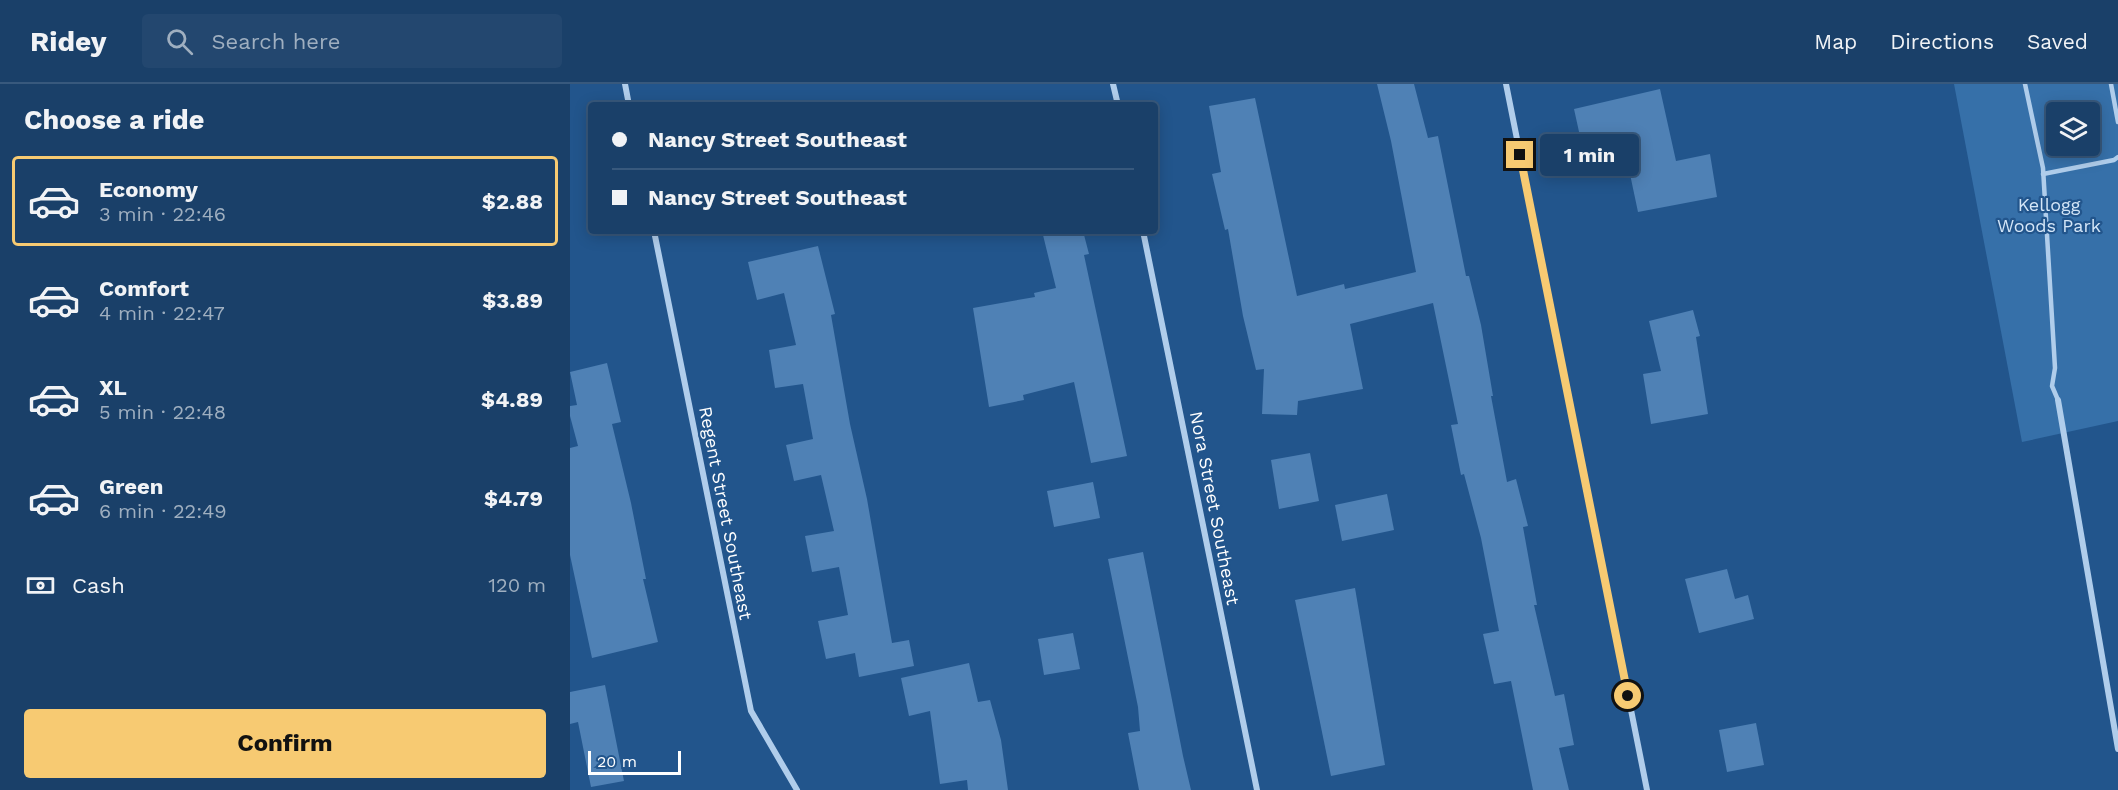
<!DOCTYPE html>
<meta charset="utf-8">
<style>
:root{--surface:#1a4069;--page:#23476f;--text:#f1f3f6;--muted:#9fafc0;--line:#38597d;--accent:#f7ca72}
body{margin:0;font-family:"Work Sans",sans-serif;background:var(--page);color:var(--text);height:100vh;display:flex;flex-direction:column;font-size:22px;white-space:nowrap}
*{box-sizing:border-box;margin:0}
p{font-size:20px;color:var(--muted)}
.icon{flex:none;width:33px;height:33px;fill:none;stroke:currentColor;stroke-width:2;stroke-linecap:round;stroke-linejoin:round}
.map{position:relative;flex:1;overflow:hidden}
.details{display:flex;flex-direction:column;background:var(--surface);width:570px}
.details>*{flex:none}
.top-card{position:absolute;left:18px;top:18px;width:570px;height:132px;border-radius:6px;box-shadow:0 3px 15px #0003,0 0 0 2px var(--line);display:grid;align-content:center;height:132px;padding:0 24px;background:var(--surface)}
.fabs{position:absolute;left:1476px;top:18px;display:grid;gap:12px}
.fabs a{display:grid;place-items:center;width:54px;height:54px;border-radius:6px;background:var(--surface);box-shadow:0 3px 15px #0003,0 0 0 2px var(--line);font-size:30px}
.scale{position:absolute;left:18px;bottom:15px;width:93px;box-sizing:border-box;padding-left:6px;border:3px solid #fff;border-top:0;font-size:16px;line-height:21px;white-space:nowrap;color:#fff;-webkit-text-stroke:4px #22558c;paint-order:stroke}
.end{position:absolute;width:27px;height:27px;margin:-14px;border:8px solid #f7ca72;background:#111;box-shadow:0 0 0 3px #111}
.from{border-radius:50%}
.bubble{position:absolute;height:42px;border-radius:6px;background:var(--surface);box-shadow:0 3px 15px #0003,0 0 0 2px var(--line);font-size:20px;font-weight:700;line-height:42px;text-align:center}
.top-card b{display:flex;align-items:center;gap:21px;height:57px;font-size:22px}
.top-card b+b{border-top:2px solid var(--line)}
.top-card i{width:15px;height:15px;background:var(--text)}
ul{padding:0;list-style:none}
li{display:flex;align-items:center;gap:18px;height:90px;margin:0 12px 9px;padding:0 12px;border:3px solid transparent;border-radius:6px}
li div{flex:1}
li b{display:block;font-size:22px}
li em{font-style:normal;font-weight:700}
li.on{border-color:var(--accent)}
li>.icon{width:54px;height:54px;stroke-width:1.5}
h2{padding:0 24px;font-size:27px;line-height:72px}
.pay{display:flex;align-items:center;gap:15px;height:66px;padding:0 24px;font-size:22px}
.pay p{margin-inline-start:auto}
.cta{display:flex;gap:12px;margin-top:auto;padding:12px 24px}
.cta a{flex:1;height:69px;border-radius:6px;background:var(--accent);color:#111;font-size:24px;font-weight:700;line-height:69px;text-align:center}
header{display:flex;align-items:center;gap:36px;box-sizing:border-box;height:84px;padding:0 30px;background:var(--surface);border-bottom:2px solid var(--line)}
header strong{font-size:28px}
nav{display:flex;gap:33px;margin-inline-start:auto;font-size:21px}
.search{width:420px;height:54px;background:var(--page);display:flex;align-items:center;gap:15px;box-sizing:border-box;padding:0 21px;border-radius:6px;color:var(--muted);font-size:22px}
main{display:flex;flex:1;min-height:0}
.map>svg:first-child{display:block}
.green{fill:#3670a9;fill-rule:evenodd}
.building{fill:#4f81b5}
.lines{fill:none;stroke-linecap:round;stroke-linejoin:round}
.lane{stroke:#b0cdeb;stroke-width:4.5}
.street{stroke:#b0cdeb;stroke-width:6}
.route{stroke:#f7ca72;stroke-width:8}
.labels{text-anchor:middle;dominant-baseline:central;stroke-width:4.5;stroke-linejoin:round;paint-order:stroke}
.park-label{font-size:18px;fill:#d4e6f8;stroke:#22558c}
.street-label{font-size:18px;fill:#fff;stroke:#22558c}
</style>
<header>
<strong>Ridey</strong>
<div class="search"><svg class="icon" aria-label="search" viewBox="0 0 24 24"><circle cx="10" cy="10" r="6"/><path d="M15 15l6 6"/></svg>Search here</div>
<nav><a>Map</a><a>Directions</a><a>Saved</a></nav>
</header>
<main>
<section class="details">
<h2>Choose a ride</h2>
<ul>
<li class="on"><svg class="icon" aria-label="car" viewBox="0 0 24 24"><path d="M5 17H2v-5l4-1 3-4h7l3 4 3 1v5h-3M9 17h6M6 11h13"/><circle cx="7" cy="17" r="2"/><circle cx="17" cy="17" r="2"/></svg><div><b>Economy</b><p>3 min · 22:46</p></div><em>$2.88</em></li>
<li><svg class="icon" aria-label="car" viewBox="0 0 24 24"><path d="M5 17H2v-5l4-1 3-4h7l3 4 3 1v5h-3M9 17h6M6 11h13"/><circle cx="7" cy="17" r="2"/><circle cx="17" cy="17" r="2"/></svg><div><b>Comfort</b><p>4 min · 22:47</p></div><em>$3.89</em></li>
<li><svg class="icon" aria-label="car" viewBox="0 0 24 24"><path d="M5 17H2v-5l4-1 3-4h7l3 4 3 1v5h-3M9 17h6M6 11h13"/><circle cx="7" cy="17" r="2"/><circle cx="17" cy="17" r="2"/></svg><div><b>XL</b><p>5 min · 22:48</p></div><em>$4.89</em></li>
<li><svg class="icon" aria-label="car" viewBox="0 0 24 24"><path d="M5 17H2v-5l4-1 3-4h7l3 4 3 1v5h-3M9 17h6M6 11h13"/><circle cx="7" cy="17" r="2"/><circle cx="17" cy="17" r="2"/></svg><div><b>Green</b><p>6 min · 22:49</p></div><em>$4.79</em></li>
</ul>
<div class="pay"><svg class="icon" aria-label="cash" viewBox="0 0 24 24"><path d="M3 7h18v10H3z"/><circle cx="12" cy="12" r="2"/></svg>Cash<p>120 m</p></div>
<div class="cta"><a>Confirm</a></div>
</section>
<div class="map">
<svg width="1548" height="706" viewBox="0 0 1548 706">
<rect width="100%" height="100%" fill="#22558c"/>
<path class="green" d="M1384,0H1548V337L1452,358ZM1486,28H1520V62H1486Z"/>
<g class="building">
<path d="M807,0H844L858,54L868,52L896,192H899L911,241L923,312H921L937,398L946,395L958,442L953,443L967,521H964L985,612L994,610L1004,661L989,664L999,706H963L941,597L924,600L913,550L929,547L911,454L894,390L891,391L881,341L888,340L863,219L780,240L793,305L728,317L727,331L692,330L694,285L686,286L673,232L658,145L655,146L642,90L651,88L639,22L685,14L727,212L774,200L775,205L846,188L821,57Z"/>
<path d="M1090,5L1106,77L1140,70L1147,113L1068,128L1053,57L1013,66L1004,25Z"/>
<path d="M472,147H513L519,170L514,171L557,372L521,379L504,298L453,311L454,316L419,323L403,224L465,213L464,209L486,204Z"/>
<path d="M248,162L265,230L261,231L280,340L297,415L322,559L339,556L344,582L289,593L285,569L256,575L248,537L278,531L269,483L242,488L235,452L264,447L251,391L224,397L216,361L243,355L233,300L205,304L199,266L226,261L214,209L187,216L178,178Z"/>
<path d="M1123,226L1130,252L1126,253L1138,330L1081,340L1073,290L1091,287L1079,237Z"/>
<path d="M37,279L51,338L42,340L61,419L76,495H73L88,558L22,574L0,471V364L8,362L0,332V322L7,321L0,288Z"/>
<path d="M740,369L749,417L709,425L701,376Z"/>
<path d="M523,398L530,434L484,443L477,407Z"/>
<path d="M817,410L824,446L772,457L765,421Z"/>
<path d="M573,468L613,672L621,706H569L558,649L570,647L568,623L538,475Z"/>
<path d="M1157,485L1165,515L1178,511L1184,535L1129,549L1115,495Z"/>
<path d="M785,504L815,681L761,692L725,516Z"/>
<path d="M503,549L510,585L474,591L468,555Z"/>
<path d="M399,579L408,618L420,616L431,656L438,706H398L397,696L370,700L360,627L339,632L331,594Z"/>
<path d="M35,601L54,697L21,703L8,638L0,640V608Z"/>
<path d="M1186,639L1194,681L1157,688L1149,646Z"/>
</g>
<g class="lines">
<g class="lane">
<path d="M1455,0L1473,84L1485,284L1482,302L1488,316"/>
<path d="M1541,0L1548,38"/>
<path d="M1473,90L1544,76L1548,73"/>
</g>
<g class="street">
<path d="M55,0L59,21"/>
<path d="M543,0L548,21"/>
<path d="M936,0L1077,706"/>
<path d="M84,147L181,627L227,706"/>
<path d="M573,147L687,706"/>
<path d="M1488,316L1548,665"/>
</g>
</g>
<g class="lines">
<path class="route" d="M950,71L1058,612"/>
</g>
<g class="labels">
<g class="park-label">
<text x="1479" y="120">Kellogg<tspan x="1479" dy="21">Woods Park</tspan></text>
</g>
<g class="street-label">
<text transform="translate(645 424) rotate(79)">Nora Street Southeast</text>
<text transform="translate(156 429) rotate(79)">Regent Street Southeast</text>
</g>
</g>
</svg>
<div class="fabs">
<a><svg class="icon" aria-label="layers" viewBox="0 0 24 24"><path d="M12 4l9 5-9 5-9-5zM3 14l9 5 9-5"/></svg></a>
</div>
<div class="scale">20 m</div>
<i class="end from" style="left:1058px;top:612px"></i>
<i class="end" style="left:950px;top:71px"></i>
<div class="bubble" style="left:970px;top:50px;width:99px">1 min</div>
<div class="top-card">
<b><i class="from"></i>Nancy Street Southeast</b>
<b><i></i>Nancy Street Southeast</b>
</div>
</div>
</main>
